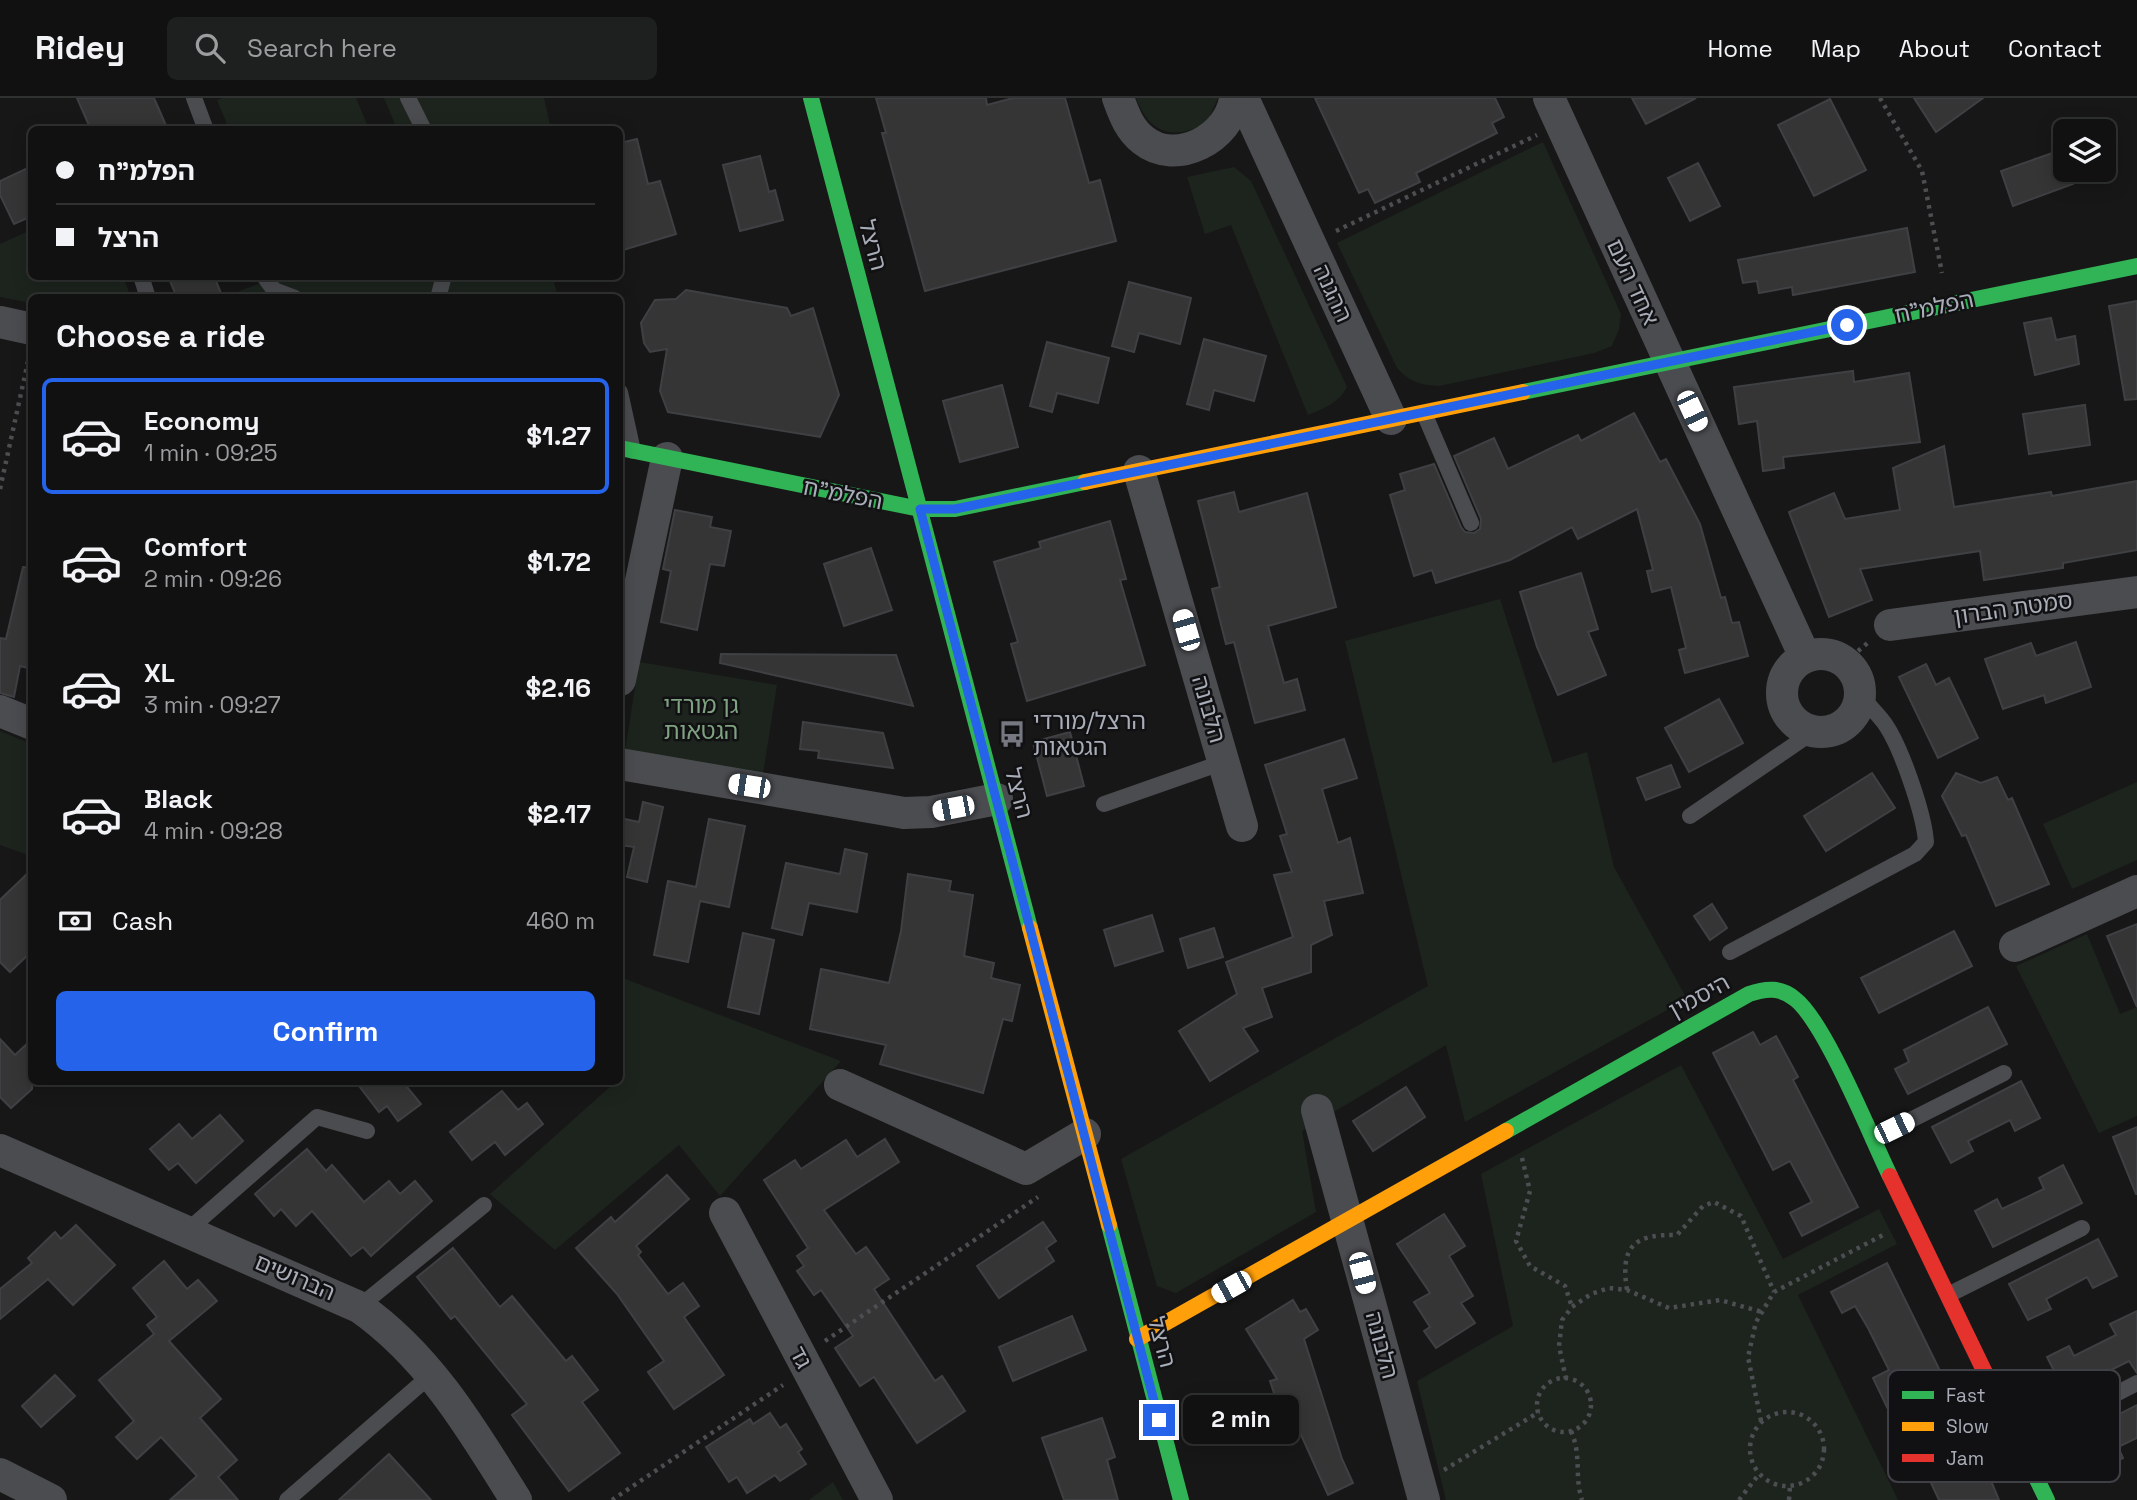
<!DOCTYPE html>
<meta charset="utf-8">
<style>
:root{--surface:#111;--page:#1e1f1f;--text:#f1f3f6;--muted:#9c9d9f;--line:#303131;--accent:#2563eb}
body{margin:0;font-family:"Space Grotesk","Noto Sans Hebrew",sans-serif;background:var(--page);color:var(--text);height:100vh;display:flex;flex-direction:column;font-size:26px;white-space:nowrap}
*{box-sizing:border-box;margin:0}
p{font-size:23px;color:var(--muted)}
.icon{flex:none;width:38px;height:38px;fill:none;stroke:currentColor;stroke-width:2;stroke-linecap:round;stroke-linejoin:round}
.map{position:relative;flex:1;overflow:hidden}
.panel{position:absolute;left:28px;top:196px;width:595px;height:791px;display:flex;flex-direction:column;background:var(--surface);border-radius:10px;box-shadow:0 4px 18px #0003,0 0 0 2px var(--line)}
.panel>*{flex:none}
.banner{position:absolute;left:28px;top:28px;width:595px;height:154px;border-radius:10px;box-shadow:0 4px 18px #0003,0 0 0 2px var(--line);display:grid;align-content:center;height:154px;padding:0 28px;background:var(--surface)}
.tools{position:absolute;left:2053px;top:21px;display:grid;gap:14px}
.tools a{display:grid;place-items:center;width:63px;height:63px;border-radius:10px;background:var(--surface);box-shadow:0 4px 18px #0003,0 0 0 2px var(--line);font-size:35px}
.end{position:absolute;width:32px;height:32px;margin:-16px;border:9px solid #2563eb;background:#fff;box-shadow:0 0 0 4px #fff}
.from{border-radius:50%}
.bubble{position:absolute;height:49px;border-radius:10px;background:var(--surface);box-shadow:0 4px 18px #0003,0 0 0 2px var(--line);font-size:23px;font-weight:700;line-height:49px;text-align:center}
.car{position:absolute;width:21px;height:42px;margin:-21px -10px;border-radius:9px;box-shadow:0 0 5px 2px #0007;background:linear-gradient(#fff 24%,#345 0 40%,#fff 0 76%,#345 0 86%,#fff 0)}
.banner b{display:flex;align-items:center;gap:24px;height:66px;font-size:26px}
.banner b+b{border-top:2px solid var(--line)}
.banner i{width:18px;height:18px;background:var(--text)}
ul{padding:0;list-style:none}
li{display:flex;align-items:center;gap:21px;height:116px;margin:0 14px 10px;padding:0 14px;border:4px solid transparent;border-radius:10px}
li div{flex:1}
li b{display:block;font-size:26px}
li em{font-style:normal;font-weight:700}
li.selected{border-color:var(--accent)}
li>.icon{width:63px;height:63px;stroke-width:1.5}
h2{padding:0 28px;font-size:32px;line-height:84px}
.pay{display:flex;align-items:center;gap:18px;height:77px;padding:0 28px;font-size:26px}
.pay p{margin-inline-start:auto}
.primary-button{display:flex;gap:14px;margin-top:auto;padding:14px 28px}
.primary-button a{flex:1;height:80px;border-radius:10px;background:var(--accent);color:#fff;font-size:28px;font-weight:700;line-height:80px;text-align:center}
header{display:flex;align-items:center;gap:42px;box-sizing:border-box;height:98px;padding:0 35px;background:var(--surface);border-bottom:2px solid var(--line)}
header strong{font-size:33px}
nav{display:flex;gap:38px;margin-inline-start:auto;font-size:24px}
.search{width:490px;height:63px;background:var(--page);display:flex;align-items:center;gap:18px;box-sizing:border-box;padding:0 24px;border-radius:10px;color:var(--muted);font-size:26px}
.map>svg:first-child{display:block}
.green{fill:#1d241e}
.building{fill:#353536;stroke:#3f4043;stroke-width:2}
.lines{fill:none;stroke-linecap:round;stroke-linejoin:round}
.path{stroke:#4d4e52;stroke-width:4.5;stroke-dasharray:3.5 5;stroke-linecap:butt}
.lane{stroke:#4b4c50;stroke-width:16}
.street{stroke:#4b4c50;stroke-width:32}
.fast{stroke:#30b455;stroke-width:16}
.slow{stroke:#ff9f0a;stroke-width:16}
.jam{stroke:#e5322d;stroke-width:16}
.route{stroke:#2563eb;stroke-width:9}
.labels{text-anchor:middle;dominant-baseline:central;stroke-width:5;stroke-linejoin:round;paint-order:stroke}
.street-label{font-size:23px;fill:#a8adb8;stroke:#111113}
.park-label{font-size:23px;fill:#7fa381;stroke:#111113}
.poi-label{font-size:23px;fill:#a8adb8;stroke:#111113;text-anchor:start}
.key{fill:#111113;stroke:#3e4045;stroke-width:2}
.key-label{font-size:19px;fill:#a8adb8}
</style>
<header>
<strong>Ridey</strong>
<div class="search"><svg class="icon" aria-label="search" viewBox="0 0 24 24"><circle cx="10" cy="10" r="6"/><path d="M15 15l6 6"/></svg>Search here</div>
<nav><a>Home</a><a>Map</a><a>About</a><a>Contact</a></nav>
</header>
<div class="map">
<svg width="2137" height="1402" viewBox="0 0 2137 1402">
<rect width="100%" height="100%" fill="#171717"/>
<g class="green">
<path d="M222,0H356L369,31H229L217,2Z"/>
<path d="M384,0H544L551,31H397Z"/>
<path d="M1136,0H1218L1207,24C1174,44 1149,35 1136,0Z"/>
<path d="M1543,44L1621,216L1619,231L1612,248L1594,255L1439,288C1420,287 1410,284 1397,270L1337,145Z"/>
<path d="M1234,69L1251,83L1347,289C1339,305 1324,310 1308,317L1231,127L1205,136L1187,79Z"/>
<path d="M31,132L32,178L123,179L131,199L32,200L31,205L0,199V146Z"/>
<path d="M552,178L558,199L241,200L239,193L278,179Z"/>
<path d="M1500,501L1553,665L1587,654L1614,769L1687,901L1465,1024L1446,947L1302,1033L1316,1114L1176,1195L1157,1188L1121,1061L1428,888L1345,543Z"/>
<path d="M639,564L777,587L763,676L625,653Z"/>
<path d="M0,633L31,646V758L0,747Z"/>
<path d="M2137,684V762L2072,791L2043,726Z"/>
<path d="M2087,836L2120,916L2137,909V1018L2099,1035L2016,868Z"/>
<path d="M620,879L841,963L720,1098L679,1047L555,1152L490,1096L612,987L604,984H620Z"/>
<path d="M1681,967L1783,1161L1879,1111L1897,1146L1798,1197L1898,1402H1446L1417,1283L1513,1228L1481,1076Z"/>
<path d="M833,1384L843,1402H809Z"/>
</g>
<g class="building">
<path d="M77,0H154L168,32H91Z"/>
<path d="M876,0H986L987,7L1013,0H1065L1089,85L1100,82L1116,143L925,193L882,35H886Z"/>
<path d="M1315,0H1495L1504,19L1492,25L1497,35L1416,75L1420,84L1375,105L1368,91L1359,95Z"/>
<path d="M1632,0H1696L1646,26Z"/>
<path d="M1914,0H1983L1936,34Z"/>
<path d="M1830,1L1866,72L1814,98L1778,27Z"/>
<path d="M637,41L648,86L660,83L676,136L620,153V45Z"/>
<path d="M2061,52L2065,72H2068L2073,86L2013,108L2001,73Z"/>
<path d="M760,58L769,94L775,92L783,122L740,133L723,67Z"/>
<path d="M1698,65L1720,108L1690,123L1668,80Z"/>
<path d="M32,68V118L14,126L0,97V83Z"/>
<path d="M1907,130L1915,174L1793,197L1792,189L1759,195L1757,183L1743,185L1738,162Z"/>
<path d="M168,178H214L223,200H177Z"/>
<path d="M1129,184L1191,200L1180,246L1139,235L1134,254L1112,248Z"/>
<path d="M686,192L787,210L791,218L813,210L839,297L820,339L668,314L660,293L667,251L650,254L644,245L641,225L655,202L676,201Z"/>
<path d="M2137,203V301L2125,302L2109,208Z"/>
<path d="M2051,220L2056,242L2075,238L2079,266L2035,277L2024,225Z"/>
<path d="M1204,241L1266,258L1254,303L1214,292L1209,312L1187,306Z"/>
<path d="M1047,244L1109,260L1098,305L1057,295L1052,314L1030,308Z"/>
<path d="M1853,273L1854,284L1909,275L1920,344L1783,359L1784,370L1763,373L1757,323L1739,326L1734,289Z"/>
<path d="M1002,287L1018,349L960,364L943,303Z"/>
<path d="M2085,307L2090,347L2029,356L2023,316Z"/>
<path d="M1634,315L1660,364L1666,361L1700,426L1721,500L1725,499L1732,525L1739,524L1748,558L1685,575L1679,552L1686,550L1671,489L1652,494L1647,473L1653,472L1637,411L1578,441L1572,429L1510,462L1436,485L1432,472L1414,478L1390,397L1405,392L1400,376L1434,366L1461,429L1465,434L1474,435L1480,431L1481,421L1454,358L1494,340L1508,371L1578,337L1581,343Z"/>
<path d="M1944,348L1954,409L2051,394L2052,398L2137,383V452L2063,465V470L1984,482L1980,453L1860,471L1872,502L1829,519L1789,414L1834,395L1845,421L1900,412L1893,370Z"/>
<path d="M1234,394L1239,414L1307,395L1336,509L1268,528L1284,585L1297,581L1305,612L1255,625L1234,544L1226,546L1212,491L1220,489L1198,403Z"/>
<path d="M675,412L712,419L710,429L731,433L724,468L710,466L697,532L661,524L671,473L663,471Z"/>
<path d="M1110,423L1126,481L1120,482L1145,567L1027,603L1011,546L1018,544L994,464L1041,450L1039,444Z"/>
<path d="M871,450L892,512L844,528L824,466Z"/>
<path d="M23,469L32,470V571L20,568L14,599L0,595V540L6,541Z"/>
<path d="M1581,475L1598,531L1588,534L1606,577L1558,597L1537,549L1520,494Z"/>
<path d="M2076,544L2091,589L2046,605L2044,597L2003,611L1985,561L2031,545L2036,558Z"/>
<path d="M721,556L896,557L913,608L720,565Z"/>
<path d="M1926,566L1936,587L1949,580L1978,640L1938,660L1899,579Z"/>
<path d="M1719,601L1743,645L1689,674L1665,630Z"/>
<path d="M803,624L883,635L893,670L818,660L819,653L800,651Z"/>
<path d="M1070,634L1084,688L1047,698L1033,644Z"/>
<path d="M1344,641L1357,680L1322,691L1338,745L1350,740L1363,795L1324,803L1332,837L1311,847V874L1262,890L1272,919L1243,930L1258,953L1210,983L1179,933L1237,896L1226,864L1293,839L1274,777L1292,774L1280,738L1287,736L1265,667Z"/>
<path d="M1671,667L1680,689L1646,702L1637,680Z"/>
<path d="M1872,675L1895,710L1826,753L1804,718Z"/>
<path d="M1956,675L1981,685L1997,679L2008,702L2012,700L2049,786L1996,808L1966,737L1962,738L1942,698Z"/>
<path d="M643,704L663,709L647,784L627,779L634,749L620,747V720L639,724Z"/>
<path d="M709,721L745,728L729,809L700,803L688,864L654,857L668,783L696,789Z"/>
<path d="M845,751L867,756L857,814L809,805L802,837L772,830L786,765L840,776Z"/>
<path d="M32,771V853L10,874L0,864V802Z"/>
<path d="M908,776L951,783L949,793L973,797L964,858L994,865L991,880L1020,887L1012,923L1003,921L983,995L880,966L886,947L810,931L821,871L889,885L901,833Z"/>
<path d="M1712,806L1727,830L1710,842L1694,818Z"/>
<path d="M1152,817L1163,853L1115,868L1104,832Z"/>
<path d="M2137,826V909L2107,838Z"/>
<path d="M1214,830L1223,859L1188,870L1180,841Z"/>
<path d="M1954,833L1972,868L1879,915L1861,880Z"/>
<path d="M743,835L774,842L759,916L728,909Z"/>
<path d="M1988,909L2007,946L1908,996L1895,971L1909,964L1904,952Z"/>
<path d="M1753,934L1760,947L1776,938L1798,979L1793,982L1858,1109L1802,1138L1790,1115L1812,1104L1790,1063L1773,1072L1713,955Z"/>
<path d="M0,941L15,957L32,941V991L11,1010L0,999Z"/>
<path d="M2021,983L2040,1020L2015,1033L2010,1022L1968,1043L1973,1053L1951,1065L1932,1029Z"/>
<path d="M356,984H403L421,1006L398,1023L387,1008L379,1014Z"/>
<path d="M1406,989L1425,1019L1373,1053L1353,1023Z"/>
<path d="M502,993L518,1012L527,1005L543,1026L505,1057L495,1044L472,1062L450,1034Z"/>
<path d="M220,1017L243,1043L196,1085L178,1065L169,1072L150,1051L179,1026L192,1041Z"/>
<path d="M2137,1029V1096H2136L2113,1039Z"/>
<path d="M885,1041L899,1064L824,1112L856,1156L866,1149L889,1181L874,1191L935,1283L942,1278L965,1313L917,1345L874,1279L860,1288L835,1250L853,1238L821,1192L814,1197L797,1173L804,1168L797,1158L808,1150L764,1082L795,1062L801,1071L846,1042L857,1059Z"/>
<path d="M307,1051L326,1073L332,1067L364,1104L389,1083L400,1096L415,1083L432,1103L371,1158L363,1149L351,1158L312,1113L296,1128L281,1111L274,1118L255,1096Z"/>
<path d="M2063,1067L2082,1105L1993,1149L1975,1113L1997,1101L2002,1111L2044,1091L2039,1080Z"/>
<path d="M667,1077L689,1101L636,1148L641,1154L638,1157L668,1196L683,1185L699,1208L684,1219L724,1277L674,1311L648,1274L664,1263L617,1196L576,1150L611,1119L615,1124Z"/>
<path d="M1444,1116L1465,1148L1449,1158L1473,1198L1461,1205L1475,1225L1436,1250L1424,1233L1430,1229L1414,1204L1430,1195L1397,1146Z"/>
<path d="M1043,1124L1056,1143L1046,1150L1054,1163L999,1200L977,1168Z"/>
<path d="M76,1127L115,1167L73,1207L48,1181L0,1221V1191L32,1165L28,1160L55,1134L61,1141Z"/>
<path d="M2098,1141L2117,1178L2093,1190L2087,1179L2046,1201L2051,1211L2028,1222L2009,1186Z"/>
<path d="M453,1150L500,1209L512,1198L566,1263L572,1258L598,1292L582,1304L620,1355L569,1393L512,1317L527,1306L455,1218L451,1221L417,1179Z"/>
<path d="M164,1163L187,1191L198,1182L217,1203L169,1243L221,1301L200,1320L237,1362L218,1379L238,1402H170L197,1378L161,1339L137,1361L116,1339L134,1323L99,1282L154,1236L147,1227L157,1219L133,1190Z"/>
<path d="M1887,1165L1974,1342L1999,1402H1939L1931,1385L1942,1380L1922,1341L1906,1349L1873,1280L1889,1272L1868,1230L1855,1208L1842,1215L1831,1194Z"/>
<path d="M1293,1202L1300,1214L1306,1211L1318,1232L1304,1241L1342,1361L1353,1385L1328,1397L1298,1330L1287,1334L1270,1283L1277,1281L1246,1231Z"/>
<path d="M2137,1213V1275L2129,1263L2065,1295L2047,1259L2069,1248L2074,1258L2116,1237L2110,1226Z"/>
<path d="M1072,1218L1086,1252L1013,1283L999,1249Z"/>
<path d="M55,1277L75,1298L41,1329L22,1308Z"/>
<path d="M2137,1307V1340L2118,1349L2123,1360L2101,1371L2082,1335Z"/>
<path d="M770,1315L780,1330L786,1326L802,1351L798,1354L806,1366L780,1383L775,1377L747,1395L737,1379L729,1384L706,1349L750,1321L753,1326Z"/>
<path d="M1102,1320L1115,1359L1107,1362L1118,1402H1064L1042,1340Z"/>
<path d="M389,1356L431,1402H339Z"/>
</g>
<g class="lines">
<g class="path">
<path d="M1880,0L1922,73L1942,175"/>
<path d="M1336,133L1537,37"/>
<path d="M0,391L29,259"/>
<path d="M1845,564L1870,543"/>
<path d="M1522,1060L1530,1093L1516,1143L1530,1168L1565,1188L1572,1209"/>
<path d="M1627,1192C1620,1148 1634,1136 1677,1137L1703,1108L1714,1104L1741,1118L1774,1194"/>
<path d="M825,1243L1038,1099"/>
<circle cx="1564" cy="1307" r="27"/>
<path d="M1566,1281L1559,1248L1562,1222L1572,1209L1591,1196L1609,1190L1627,1192L1669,1210L1720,1202L1762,1214"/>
<circle cx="1787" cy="1351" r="37"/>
<path d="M1761,1323L1748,1259L1756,1224L1774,1194L1883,1137"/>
<path d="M1571,1333C1582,1358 1574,1377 1582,1402"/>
<path d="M1444,1372L1539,1314"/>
<path d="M612,1402L783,1287"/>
<path d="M1739,1402L1759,1376"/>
<path d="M1789,1402L1790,1388"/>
</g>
<g class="lane">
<path d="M194,0L206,32"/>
<path d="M408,0L424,32"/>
<path d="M141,178L148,200"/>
<path d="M264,178L274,192L295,200"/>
<path d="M438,200L444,178"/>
<path d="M620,294L633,353"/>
<path d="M1424,315L1471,425"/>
<path d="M1104,706L1224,664"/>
<path d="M1690,718L1813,634"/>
<path d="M1730,854L1915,756L1926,744C1924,716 1900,644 1882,622C1875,613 1867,606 1861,597"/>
<path d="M1873,1041L2004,975"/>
<path d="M187,1133L317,1019L367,1033"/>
<path d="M1948,1197L2082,1130"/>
<path d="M359,1209L484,1107"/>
<path d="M2020,1345L2137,1285"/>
<path d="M287,1402L432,1276"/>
</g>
<g class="street">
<path d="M1118,0C1124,16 1129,31 1143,42C1176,69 1230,40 1235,0"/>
<path d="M1243,0L1391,321"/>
<path d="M1549,0L1805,559"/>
<path d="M0,224L32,231"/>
<path d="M1139,373L1242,728"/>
<path d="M1890,527L2137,494"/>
<circle cx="1821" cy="595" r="39"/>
<path d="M620,582L667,360"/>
<path d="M0,613L32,626"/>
<path d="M620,666L904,715L931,714L997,701"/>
<path d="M2015,848L2137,793"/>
<path d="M840,987L1026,1071L1085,1036"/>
<path d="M1317,1012L1424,1402"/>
<path d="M0,1052L359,1209C429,1258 472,1331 516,1402"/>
<path d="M725,1115L877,1402"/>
<path d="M0,1376L51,1402"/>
</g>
<g class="fast">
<path d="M811,0L1030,830"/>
<path d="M1523,294L2137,168"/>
<path d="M620,350L920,411H955L1085,384"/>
<path d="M1506,1033L1749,896C1766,890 1781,889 1795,901C1825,924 1871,1039 1890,1078"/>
<path d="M1109,1127L1181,1402"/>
<path d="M1990,1285L2047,1402"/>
</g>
<g class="slow">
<path d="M1085,384L1523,294"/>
<path d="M1030,830L1109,1127"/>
<path d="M1137,1241L1506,1033"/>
</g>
<path class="jam" d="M1890,1078L1990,1285"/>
</g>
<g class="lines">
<path class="route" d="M1159,1322L920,411H955L1847,227"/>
</g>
<defs>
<symbol id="bus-bare" viewBox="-9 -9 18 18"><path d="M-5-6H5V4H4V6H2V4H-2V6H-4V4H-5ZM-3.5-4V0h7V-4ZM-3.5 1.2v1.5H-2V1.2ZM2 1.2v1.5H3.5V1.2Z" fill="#757880" stroke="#111113" stroke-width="2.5" paint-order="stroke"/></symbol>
</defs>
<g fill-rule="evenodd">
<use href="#bus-bare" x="993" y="617" width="38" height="38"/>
</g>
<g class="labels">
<g class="street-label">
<text transform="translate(873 147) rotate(75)">הרצל</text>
<text transform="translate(1633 184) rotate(65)">אחד העם</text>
<text transform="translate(1333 195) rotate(65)">ההגנה</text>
<text transform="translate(1934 209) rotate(-12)">הפלמ"ח</text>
<text transform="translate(843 396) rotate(11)">הפלמ"ח</text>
<text transform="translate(2013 510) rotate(-8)">סמטת הברון</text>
<text transform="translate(1209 611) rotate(74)">הלבונה</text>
<text transform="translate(1019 695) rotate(75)">הרצל</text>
<text transform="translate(1699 898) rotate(-29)">היסמין</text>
<text transform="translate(295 1179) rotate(23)">הברושים</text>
<text transform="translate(1162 1244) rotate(75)">הרצל</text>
<text transform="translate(1382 1247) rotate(75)">הלבונה</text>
<text transform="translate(801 1259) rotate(62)">גד</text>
</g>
<g class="park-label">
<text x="701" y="607">גן מורדי<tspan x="701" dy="26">הגטאות</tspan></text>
</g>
<g class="poi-label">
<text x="1033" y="623">הרצל/מורדי<tspan x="1033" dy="26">הגטאות</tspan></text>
</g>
</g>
<rect x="1888" y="1272" width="232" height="112" rx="10" class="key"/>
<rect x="1902" y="1293" width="32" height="8" fill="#30b455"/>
<rect x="1902" y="1324" width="32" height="9" fill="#ff9f0a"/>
<rect x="1902" y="1356" width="32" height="8" fill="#e5322d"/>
<g class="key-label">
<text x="1946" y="1304">Fast</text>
<text x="1946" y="1335">Slow</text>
<text x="1946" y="1367">Jam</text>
</g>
</svg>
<div class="tools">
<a><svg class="icon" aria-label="layers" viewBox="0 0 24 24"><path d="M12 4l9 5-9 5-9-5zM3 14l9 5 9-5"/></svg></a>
</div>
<i class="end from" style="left:1847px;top:227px"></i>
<i class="end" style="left:1159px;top:1322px"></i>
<div class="bubble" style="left:1183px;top:1297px;width:116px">2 min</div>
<i class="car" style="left:1692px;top:313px;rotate:155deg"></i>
<i class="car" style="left:1186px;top:532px;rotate:344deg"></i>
<i class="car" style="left:749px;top:688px;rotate:279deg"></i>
<i class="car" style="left:953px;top:710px;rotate:259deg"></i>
<i class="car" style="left:1894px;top:1030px;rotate:64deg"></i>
<i class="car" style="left:1362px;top:1175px;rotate:165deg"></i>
<i class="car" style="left:1231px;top:1189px;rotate:241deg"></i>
<div class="banner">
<b><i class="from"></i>הפלמ&quot;ח</b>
<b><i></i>הרצל</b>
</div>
<section class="panel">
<h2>Choose a ride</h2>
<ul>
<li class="selected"><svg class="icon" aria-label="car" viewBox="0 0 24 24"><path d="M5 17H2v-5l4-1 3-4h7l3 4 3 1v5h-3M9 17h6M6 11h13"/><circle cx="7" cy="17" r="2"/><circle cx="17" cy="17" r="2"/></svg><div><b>Economy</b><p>1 min · 09:25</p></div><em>$1.27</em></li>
<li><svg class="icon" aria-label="car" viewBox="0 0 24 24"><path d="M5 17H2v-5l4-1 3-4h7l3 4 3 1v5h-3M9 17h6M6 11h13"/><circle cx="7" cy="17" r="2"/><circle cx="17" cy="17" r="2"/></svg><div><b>Comfort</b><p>2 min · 09:26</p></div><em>$1.72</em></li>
<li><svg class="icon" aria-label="car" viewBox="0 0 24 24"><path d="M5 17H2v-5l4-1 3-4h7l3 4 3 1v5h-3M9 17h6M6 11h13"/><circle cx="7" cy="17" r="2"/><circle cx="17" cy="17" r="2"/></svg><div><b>XL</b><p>3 min · 09:27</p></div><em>$2.16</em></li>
<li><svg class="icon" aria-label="car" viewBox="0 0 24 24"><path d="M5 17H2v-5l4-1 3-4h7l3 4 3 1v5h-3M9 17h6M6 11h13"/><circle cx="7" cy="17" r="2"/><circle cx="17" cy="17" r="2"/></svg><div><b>Black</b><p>4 min · 09:28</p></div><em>$2.17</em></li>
</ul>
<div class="pay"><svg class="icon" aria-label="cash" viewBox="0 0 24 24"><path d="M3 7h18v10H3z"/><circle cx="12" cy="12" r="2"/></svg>Cash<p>460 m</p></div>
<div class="primary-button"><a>Confirm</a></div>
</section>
</div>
